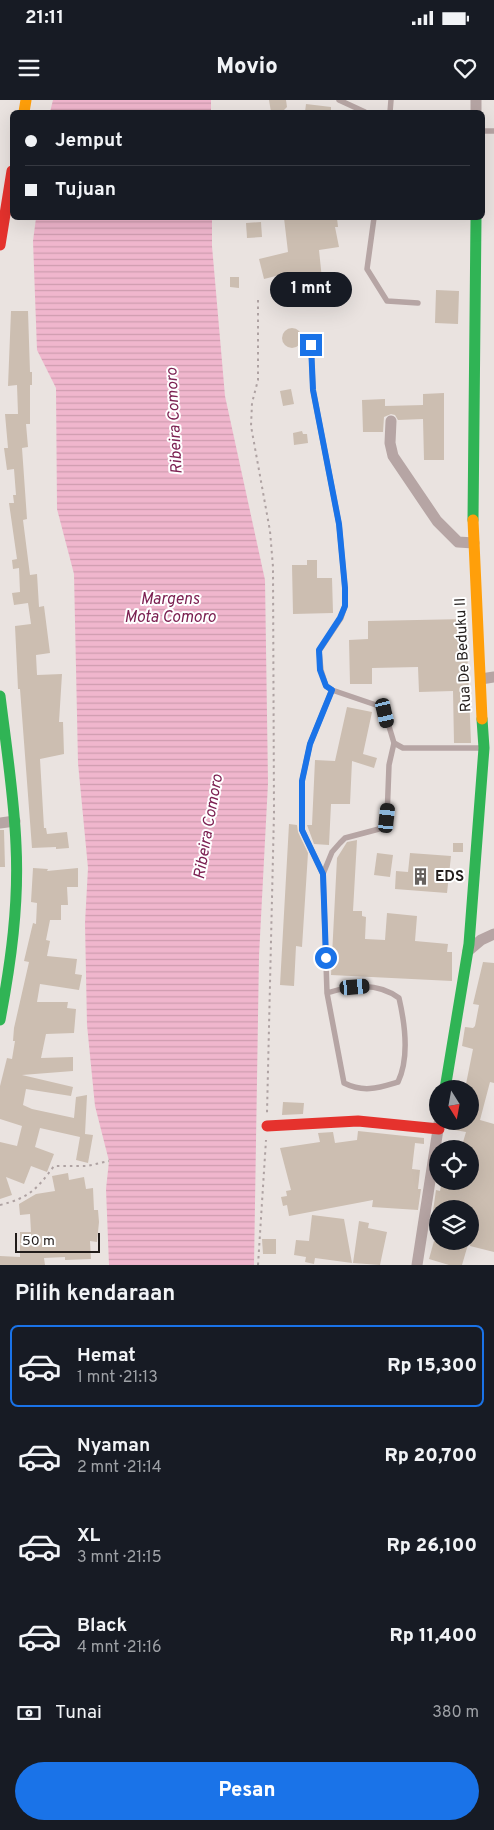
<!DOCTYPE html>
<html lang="id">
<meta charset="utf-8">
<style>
:root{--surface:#171b24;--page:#242831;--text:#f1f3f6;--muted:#9ea1a6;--line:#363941;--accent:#1a73e8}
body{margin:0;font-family:Overpass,sans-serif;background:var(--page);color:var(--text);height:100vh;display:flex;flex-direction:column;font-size:19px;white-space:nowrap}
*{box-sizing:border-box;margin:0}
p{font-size:16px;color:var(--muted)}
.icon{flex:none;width:28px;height:28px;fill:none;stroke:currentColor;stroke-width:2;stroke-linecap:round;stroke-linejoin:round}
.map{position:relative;height:1165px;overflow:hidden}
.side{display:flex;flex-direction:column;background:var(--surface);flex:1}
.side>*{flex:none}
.hud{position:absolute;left:10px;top:10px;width:475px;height:110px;border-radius:8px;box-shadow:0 5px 20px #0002;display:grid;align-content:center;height:110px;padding:0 15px;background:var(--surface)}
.needle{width:32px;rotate:169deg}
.fabs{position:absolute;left:429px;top:980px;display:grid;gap:10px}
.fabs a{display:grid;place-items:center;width:50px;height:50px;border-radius:50%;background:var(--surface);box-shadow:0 5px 20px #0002;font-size:25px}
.scale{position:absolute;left:15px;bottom:12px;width:85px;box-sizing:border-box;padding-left:5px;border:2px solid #211c1a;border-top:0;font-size:14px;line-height:18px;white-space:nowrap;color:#211c1a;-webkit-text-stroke:4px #fff;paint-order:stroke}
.end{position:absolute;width:22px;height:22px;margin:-11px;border:6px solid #1a73e8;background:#fff;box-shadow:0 0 0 2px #fff}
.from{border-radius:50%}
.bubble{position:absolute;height:35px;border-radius:18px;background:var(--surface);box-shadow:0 5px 20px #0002;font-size:16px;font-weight:800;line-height:35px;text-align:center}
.car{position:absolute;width:15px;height:30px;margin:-15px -8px;border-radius:6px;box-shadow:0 0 4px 1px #0007;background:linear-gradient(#222 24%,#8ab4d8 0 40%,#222 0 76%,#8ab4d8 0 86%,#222 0)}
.hud b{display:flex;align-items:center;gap:18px;height:48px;font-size:19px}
.hud b+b{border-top:1px solid var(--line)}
.hud i{width:12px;height:12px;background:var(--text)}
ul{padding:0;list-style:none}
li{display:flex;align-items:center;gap:15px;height:82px;margin:0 10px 8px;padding:0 5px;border:2px solid transparent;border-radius:8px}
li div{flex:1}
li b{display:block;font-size:19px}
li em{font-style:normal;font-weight:800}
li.selected{border-color:var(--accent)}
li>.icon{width:45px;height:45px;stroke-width:1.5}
h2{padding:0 15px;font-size:22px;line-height:60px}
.pay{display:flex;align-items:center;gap:12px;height:55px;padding:0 15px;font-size:19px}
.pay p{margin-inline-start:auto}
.button{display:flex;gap:10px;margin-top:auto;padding:10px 15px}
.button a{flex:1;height:58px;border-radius:30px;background:var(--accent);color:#fff;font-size:20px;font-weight:800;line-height:58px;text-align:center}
.status{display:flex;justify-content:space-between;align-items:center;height:35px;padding:0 25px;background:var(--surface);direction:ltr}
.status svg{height:14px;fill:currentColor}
header{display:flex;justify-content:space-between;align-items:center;height:65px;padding:0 15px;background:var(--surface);font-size:22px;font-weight:800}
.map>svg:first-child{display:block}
.water{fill:url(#water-rules)}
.building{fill:#ccbeb1}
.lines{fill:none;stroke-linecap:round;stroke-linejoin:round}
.path{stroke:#aea2a2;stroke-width:2;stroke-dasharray:2.5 4;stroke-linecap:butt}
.lane{stroke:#b6a5a4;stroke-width:5.5}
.street{stroke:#b6a5a4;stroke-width:11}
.fast{stroke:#30b455;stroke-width:11}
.slow{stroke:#ff9f0a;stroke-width:11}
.jam{stroke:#e5322d;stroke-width:11}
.route{stroke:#1a73e8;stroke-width:6}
.labels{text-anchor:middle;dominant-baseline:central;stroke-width:4;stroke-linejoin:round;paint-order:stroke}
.street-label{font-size:15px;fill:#211c1a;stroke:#fff}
.poi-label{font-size:15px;font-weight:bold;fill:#211c1a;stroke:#fff;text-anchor:start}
.water-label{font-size:16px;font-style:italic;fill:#7c2152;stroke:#fff}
</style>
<div class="status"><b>21:11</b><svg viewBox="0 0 49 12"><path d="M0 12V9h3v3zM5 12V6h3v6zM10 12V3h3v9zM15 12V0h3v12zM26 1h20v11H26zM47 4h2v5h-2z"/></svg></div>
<header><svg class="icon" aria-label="menu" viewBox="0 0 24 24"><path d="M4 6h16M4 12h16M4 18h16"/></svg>Movio<svg class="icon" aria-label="heart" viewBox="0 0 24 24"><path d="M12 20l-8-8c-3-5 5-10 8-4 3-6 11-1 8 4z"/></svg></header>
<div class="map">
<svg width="494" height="1165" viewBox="0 0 494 1165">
<defs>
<pattern id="water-rules" width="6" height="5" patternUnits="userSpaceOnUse" patternTransform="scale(1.25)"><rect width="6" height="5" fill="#f0b6cd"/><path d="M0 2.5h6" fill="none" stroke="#ce9caf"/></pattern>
</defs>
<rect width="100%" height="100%" fill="#eae3e0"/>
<g class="water">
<path d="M53,0H211V12H50Z"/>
<path d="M36,118H212V146L225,296L265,480L268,683L259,856L254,1165H109L106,1089L109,1061L95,1006L87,925L85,823L88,768L78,663L74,474L57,409L56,288L37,250L33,141Z"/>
</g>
<g class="building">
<path d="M269,0H286L287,7L282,12H271Z"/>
<path d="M306,4L331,7V12H305Z"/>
<path d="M284,118H337L338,127H335L339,147L319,150L322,179L304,181V192H284V174L264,179L259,159L288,152Z"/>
<path d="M261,122L262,137L247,138L246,123Z"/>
<path d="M230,177H239V188L230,187Z"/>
<path d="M436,190L459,191L458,224L435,223Z"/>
<path d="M11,211H28L30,272H32V285H30V324H26L28,347L22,348L27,419L23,420L30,475L37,474L39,507L44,506L50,553L36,555L37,575L62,574L59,622H63L64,654L40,659L44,728H46L47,734L67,732L69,748L56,749V747L32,748L20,589H18L15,526L31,524L28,503L14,505L12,493L20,492L19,468L13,469L12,460L17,459L9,403H14L13,395H16L14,369L7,370L4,348H8L5,314H18L17,285L8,286Z"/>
<circle cx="292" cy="238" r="10"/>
<path d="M291,289L294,304L283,306L280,291Z"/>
<path d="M444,293V360H424L423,319L398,320L395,315L391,314L384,317L383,332H363L362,300L385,299V306L423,305V294Z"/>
<path d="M302,331L303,334H307L308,343L294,345L293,333Z"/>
<path d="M307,460H317V478H332L333,513L293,514L292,465H307Z"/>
<path d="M466,519L471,643H454L453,591L419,592L418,567L372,568V584H350L349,540L368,539V521Z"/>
<path d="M347,607L372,612L363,654L377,658L374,668L352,661L350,704H331L329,745L314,744L307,725H312L315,660L335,661Z"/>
<path d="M289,724L297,725L298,732L308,753L302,847L296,846L294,886L280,885Z"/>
<path d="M0,730H4L5,767H0Z"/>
<path d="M357,740L353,811H362V816L366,817L365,839L385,840L387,813L417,816L415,841L448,844L447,852H452V881L331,875L337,758L347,742Z"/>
<rect x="453" y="743" width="10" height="9"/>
<path d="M377,753L393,755L390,777L374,775Z"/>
<path d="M410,753L451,756L447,793L395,789L396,771L408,772Z"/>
<path d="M33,768L48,769L47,771L78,768V787H67L68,805H61V820H50L46,840L50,841L47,856L77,859L75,874L82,875L79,890L40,884L37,902H68L67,908L76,909L74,933L46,934L41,958L73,957V971L22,975L73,987L71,996L26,989L23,1005L32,1009L74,1018L76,997L87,995L85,1034L93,1035L88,1063L76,1060L80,1037L40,1028L35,1047L54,1054L47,1072L31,1066L24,1084L6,1077L12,1095L0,1099V1042L17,1046L22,1026L0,1019V986L7,958L12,959L15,941H13L14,928L29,862L24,861L33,823L36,824L37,803L31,802Z"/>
<path d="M483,862L494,863V983L490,982L480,1020L494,1024V1152L470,1146V1109H438V1112L433,1111L436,1090L440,1091L442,1081L470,1083V1049H461L466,1032L449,1029L446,1021H470V989H465L473,949L462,946L465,927L473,928L475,926L479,905L473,904Z"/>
<path d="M283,1002L304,1003L303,1014L282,1015Z"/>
<path d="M358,1031L424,1038V1044L415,1043L412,1069L420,1070L418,1089H421L418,1110L372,1107L373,1100L289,1116L287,1105L283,1106L281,1097L287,1096L286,1091L291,1090L280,1048L320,1042L318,1033L333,1032L335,1043L357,1040Z"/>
<path d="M68,1073L69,1080L84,1077L86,1089L93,1088L94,1110H98L99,1122L97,1142L90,1141L91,1159L65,1160V1157L44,1158L45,1165H0V1156L20,1157V1132H31L30,1114L20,1115L19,1104L36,1094L55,1091L52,1076Z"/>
<path d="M312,1115L344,1119L352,1163L315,1158L314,1164L305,1162L306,1157L294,1155L296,1140L309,1141Z"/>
<path d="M359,1121L369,1123L368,1128L387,1132L380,1165L353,1163Z"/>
<path d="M262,1139H276V1154H263Z"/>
<path d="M434,1141H469L462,1165H449L429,1159Z"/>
</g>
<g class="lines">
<g class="path">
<path d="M258,200V280L252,303L251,326L270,431L273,467L274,712L267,1013"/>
<path d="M0,1105C29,1098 37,1089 54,1066H87L109,1061"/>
<path d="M258,1165L266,1040"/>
</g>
<g class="lane">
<path d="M339,0L365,12"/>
<path d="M390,12L391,0"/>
<path d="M482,31H494"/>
<path d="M374,118L367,169L387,201L418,203"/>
<path d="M311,245L313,290L339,424L345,488V506L341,518L319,551L321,570L326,586L332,590L379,606L385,613L394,643L403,648H482"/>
<path d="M323,774L302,730V681L310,644L332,590"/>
<path d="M327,893C352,885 377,882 399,898C405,924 410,957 398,982C378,988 364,993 344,983L327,893L323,774L332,752L340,743L345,738L379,729L387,718L389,665L394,643"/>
</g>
<g class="street">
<path d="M476,0V12"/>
<path d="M391,321L390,343L393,356L437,421L458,442L474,443"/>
<path d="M481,579L494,577"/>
<path d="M0,723L15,721"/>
<path d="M468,851L481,840L494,834"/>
<path d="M417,1165L439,1023"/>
</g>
<g class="fast">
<path d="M473,420L476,118"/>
<path d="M0,596C6,645 14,695 16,745C19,804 11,862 0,920"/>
<path d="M445,989L469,844L484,648L482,619"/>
</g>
<g class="slow">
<path d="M24,12L26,0"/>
<path d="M473,420L482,619"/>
</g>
<g class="jam">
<path d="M0,145L12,71"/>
<path d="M267,1026L358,1021L439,1029"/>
</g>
</g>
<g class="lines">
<path class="route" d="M311,245L313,290L339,424L345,488V506L340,518L319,550L320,570L326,586L332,590L310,644L302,681V730L323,774L326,858"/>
</g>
<defs>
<symbol id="building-bare" viewBox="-9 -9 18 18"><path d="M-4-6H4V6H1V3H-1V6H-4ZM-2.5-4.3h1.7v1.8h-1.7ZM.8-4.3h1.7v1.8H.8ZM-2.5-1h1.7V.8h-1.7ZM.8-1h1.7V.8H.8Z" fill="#67625f" stroke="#fff" stroke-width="2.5" paint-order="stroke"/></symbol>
</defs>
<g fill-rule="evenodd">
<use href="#building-bare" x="408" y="764" width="25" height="25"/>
</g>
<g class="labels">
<g class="street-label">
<text transform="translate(464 555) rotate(-93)">Rua De Beduku II</text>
</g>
<g class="poi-label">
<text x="435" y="777">EDS</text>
</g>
<g class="water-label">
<text transform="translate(175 321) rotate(-93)">Ribeira Comoro</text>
<text x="170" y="500">Margens<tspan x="170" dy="18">Mota Comoro</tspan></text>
<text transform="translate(209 727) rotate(-80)">Ribeira Comoro</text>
</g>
</g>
</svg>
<div class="fabs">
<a><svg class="needle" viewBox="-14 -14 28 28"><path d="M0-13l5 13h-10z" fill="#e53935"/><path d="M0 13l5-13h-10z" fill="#9ea1a6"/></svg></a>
<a><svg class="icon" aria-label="locate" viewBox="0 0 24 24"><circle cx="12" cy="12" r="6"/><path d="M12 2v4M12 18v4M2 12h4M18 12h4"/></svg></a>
<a><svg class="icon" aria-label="layers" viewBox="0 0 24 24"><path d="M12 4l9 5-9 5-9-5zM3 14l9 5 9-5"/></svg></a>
</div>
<div class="scale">50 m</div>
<i class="end from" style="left:326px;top:858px"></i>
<i class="end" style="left:311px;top:245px"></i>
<div class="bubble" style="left:270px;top:172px;width:82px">1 mnt</div>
<i class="car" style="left:385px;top:613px;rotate:167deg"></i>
<i class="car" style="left:387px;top:718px;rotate:6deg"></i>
<i class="car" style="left:355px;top:887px;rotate:85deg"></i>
<div class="hud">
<b><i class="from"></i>Jemput</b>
<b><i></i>Tujuan</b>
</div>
</div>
<section class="side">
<h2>Pilih kendaraan</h2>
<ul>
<li class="selected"><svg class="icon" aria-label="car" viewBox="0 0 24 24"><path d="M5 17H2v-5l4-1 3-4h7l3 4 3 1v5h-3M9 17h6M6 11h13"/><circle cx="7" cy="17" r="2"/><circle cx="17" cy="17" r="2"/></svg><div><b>Hemat</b><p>1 mnt · 21:13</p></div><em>Rp 15,300</em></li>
<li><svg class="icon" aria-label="car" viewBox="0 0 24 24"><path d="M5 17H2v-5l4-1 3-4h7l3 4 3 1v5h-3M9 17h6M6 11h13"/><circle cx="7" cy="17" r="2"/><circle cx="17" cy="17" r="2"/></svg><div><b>Nyaman</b><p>2 mnt · 21:14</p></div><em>Rp 20,700</em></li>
<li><svg class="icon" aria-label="car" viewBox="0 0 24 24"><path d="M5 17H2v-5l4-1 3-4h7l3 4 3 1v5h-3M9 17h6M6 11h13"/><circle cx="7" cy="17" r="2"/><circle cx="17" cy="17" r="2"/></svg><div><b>XL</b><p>3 mnt · 21:15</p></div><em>Rp 26,100</em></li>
<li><svg class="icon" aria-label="car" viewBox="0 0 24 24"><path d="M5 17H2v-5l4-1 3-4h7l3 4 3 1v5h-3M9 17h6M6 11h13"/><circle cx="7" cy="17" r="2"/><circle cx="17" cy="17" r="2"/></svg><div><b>Black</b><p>4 mnt · 21:16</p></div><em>Rp 11,400</em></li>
</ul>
<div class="pay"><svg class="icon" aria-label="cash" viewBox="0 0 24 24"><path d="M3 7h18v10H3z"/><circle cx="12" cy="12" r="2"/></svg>Tunai<p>380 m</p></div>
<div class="button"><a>Pesan</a></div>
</section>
